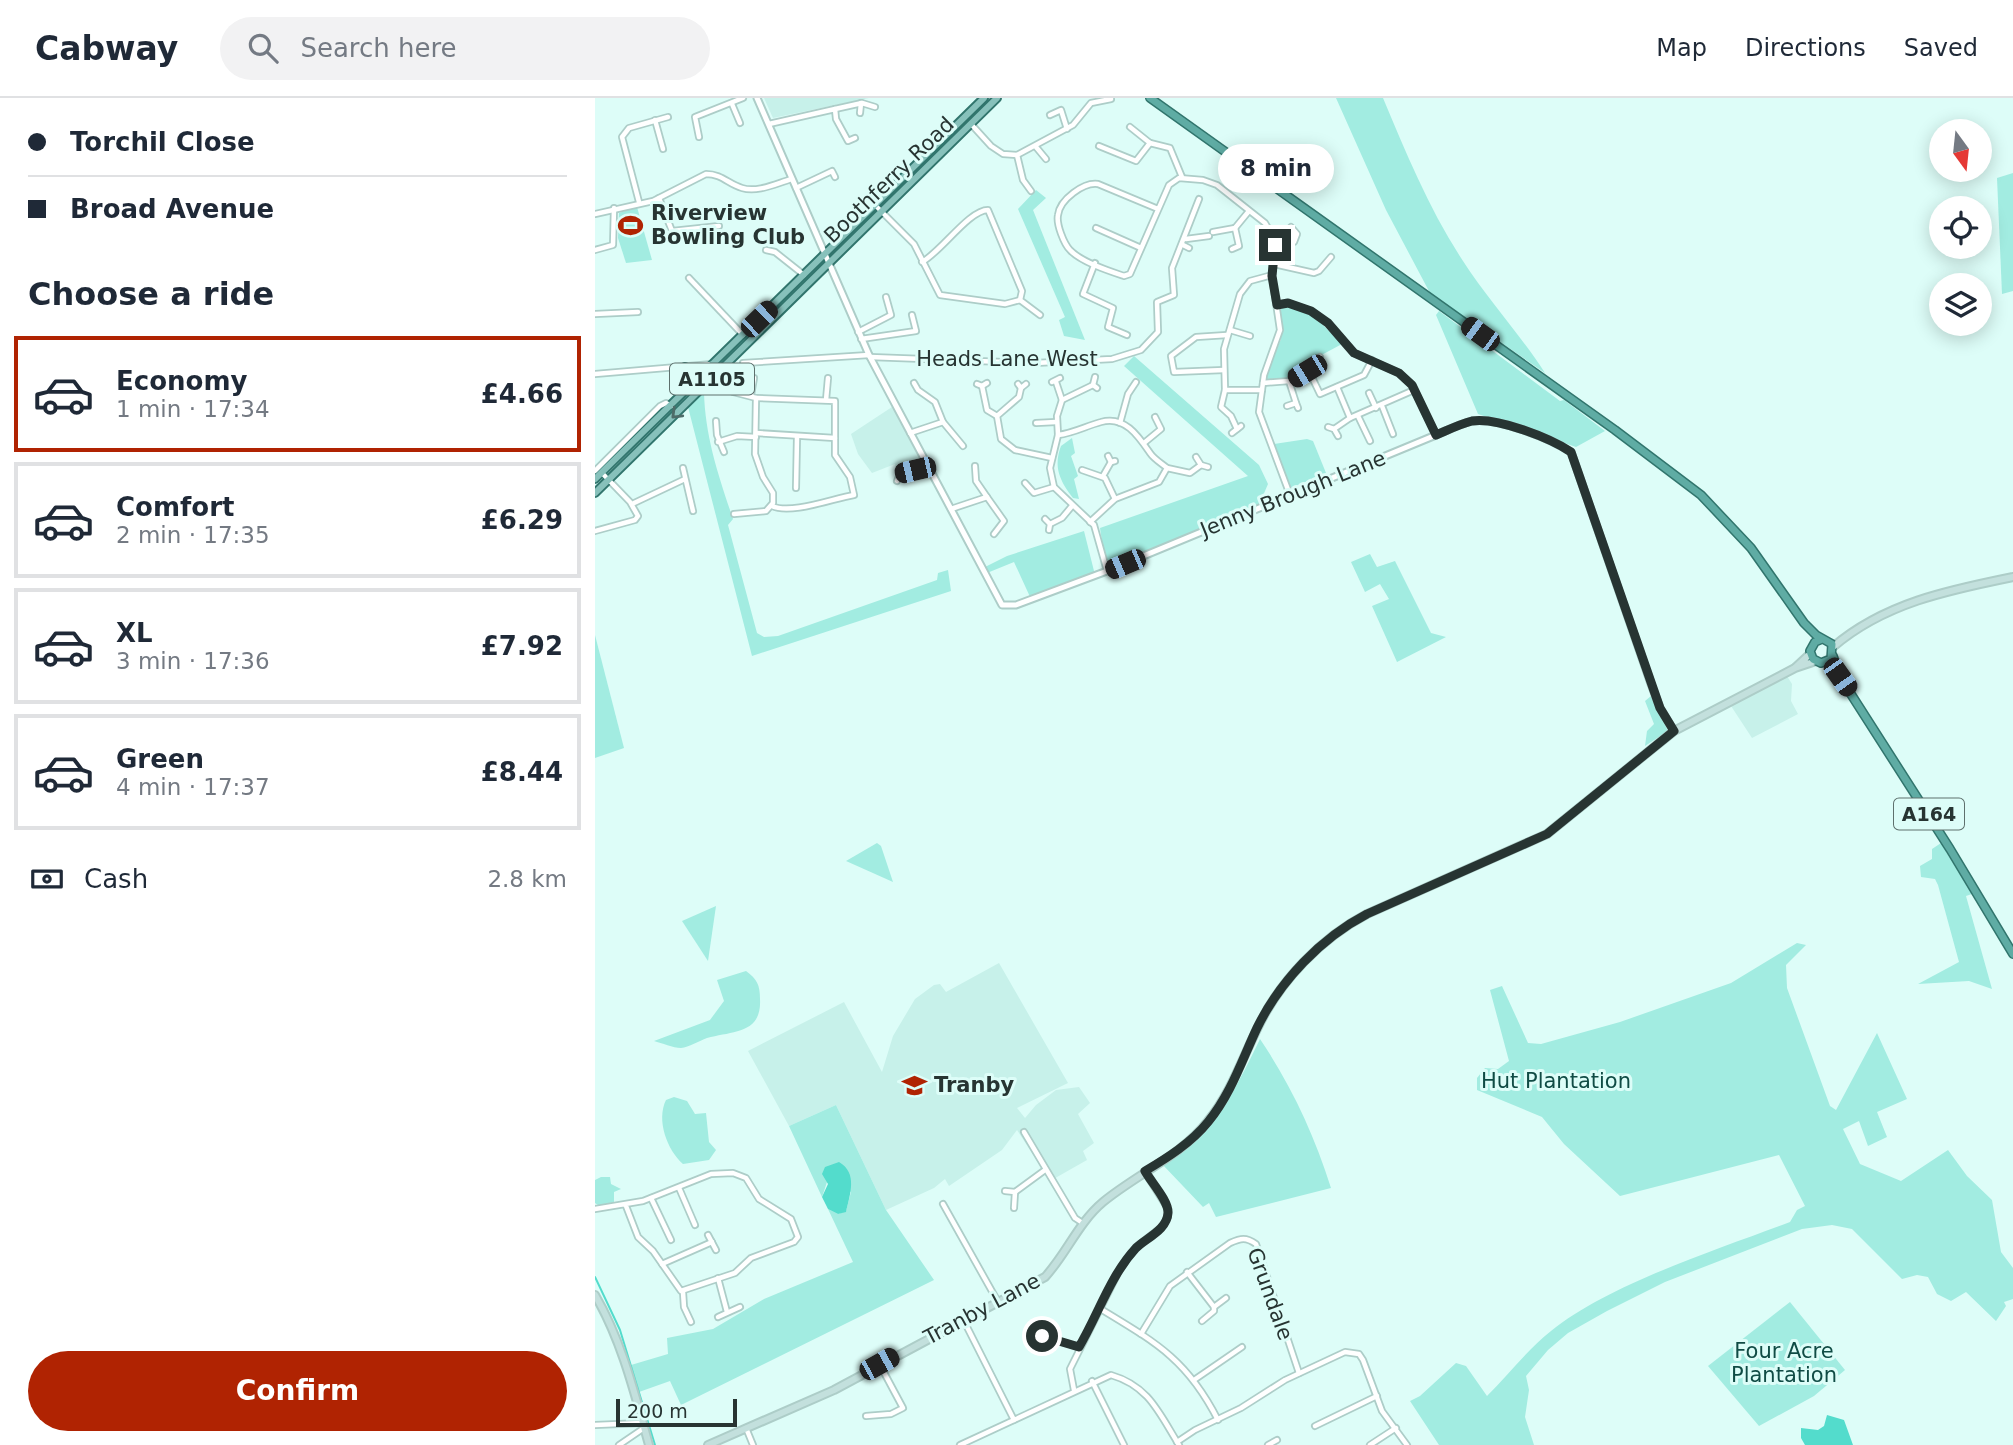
<!DOCTYPE html>
<meta charset="utf-8">
<style>
:root{--surface:#fff;--page:#f2f2f3;--text:#1f2937;--muted:#747a83;--line:#e0e1e3;--accent:#b02302}
body{margin:0;font-family:"DejaVu Sans",sans-serif;background:var(--page);color:var(--text);height:100vh;display:flex;flex-direction:column;font-size:26px;white-space:nowrap}
*{box-sizing:border-box;margin:0}
p{font-size:23px;color:var(--muted)}
.icon{flex:none;width:38px;height:38px;fill:none;stroke:currentColor;stroke-width:2;stroke-linecap:round;stroke-linejoin:round}
.map{position:relative;flex:1;overflow:hidden}
.panel{display:flex;flex-direction:column;background:var(--surface);width:595px}
.panel>*{flex:none}
.top-card{display:grid;align-content:center;height:154px;padding:0 28px;background:var(--surface)}
.needle{width:46px;rotate:165deg}
.tools{position:absolute;left:1334px;top:21px;display:grid;gap:14px}
.tools a{display:grid;place-items:center;width:63px;height:63px;border-radius:50%;background:var(--surface);box-shadow:0 4px 18px #0003;font-size:35px}
.scale{position:absolute;left:21px;bottom:18px;width:121px;box-sizing:border-box;padding-left:7px;border:4px solid #273432;border-top:0;font-size:19px;line-height:24px;white-space:nowrap;color:#273432;-webkit-text-stroke:5px #ddfdf8;paint-order:stroke}
.end{position:absolute;width:32px;height:32px;margin:-16px;border:9px solid #273432;background:#fff;box-shadow:0 0 0 4px #fff}
.from{border-radius:50%}
.bubble{position:absolute;height:49px;border-radius:24px;background:var(--surface);box-shadow:0 4px 18px #0003;font-size:23px;font-weight:700;line-height:49px;text-align:center}
.car{position:absolute;width:21px;height:42px;margin:-21px -10px;border-radius:9px;box-shadow:0 0 5px 2px #0007;background:linear-gradient(#222 24%,#8ab4d8 0 40%,#222 0 76%,#8ab4d8 0 86%,#222 0)}
.top-card b{display:flex;align-items:center;gap:24px;height:66px;font-size:26px}
.top-card b+b{border-top:2px solid var(--line)}
.top-card i{width:18px;height:18px;background:var(--text)}
ul{padding:0;list-style:none}
li{display:flex;align-items:center;gap:21px;height:116px;margin:0 14px 10px;padding:0 14px;border:4px solid var(--line);border-radius:0px}
li div{flex:1}
li b{display:block;font-size:26px}
li em{font-style:normal;font-weight:700}
li.active{border-color:var(--accent)}
li>.icon{width:63px;height:63px;stroke-width:1.5}
h2{padding:0 28px;font-size:32px;line-height:84px}
.pay{display:flex;align-items:center;gap:18px;height:77px;padding:0 28px;font-size:26px}
.pay p{margin-inline-start:auto}
.button{display:flex;gap:14px;margin-top:auto;padding:14px 28px}
.button a{flex:1;height:80px;border-radius:42px;background:var(--accent);color:#fff;font-size:28px;font-weight:700;line-height:80px;text-align:center}
header{display:flex;align-items:center;gap:42px;box-sizing:border-box;height:98px;padding:0 35px;background:var(--surface);border-bottom:2px solid var(--line)}
header strong{font-size:33px}
nav{display:flex;gap:38px;margin-inline-start:auto;font-size:24px}
.search{width:490px;height:63px;background:var(--page);display:flex;align-items:center;gap:18px;box-sizing:border-box;padding:0 24px;border-radius:38px;color:var(--muted);font-size:26px}
main{display:flex;flex:1;min-height:0}
.map>svg:first-child{display:block}
.built{fill:#c7f1ea}
.green{fill:#a2ece1}
.water{fill:#53dccc}
.lines{fill:none;stroke-linecap:round;stroke-linejoin:round}
.stream{stroke:#53dccc;stroke-width:2}
.minor-casing{stroke:#adcdc8;stroke-width:8}
.tertiary-casing{stroke:#adcdc8;stroke-width:9}
.secondary-casing{stroke:#adcdc8;stroke-width:10}
.primary-casing{stroke:#31756d;stroke-width:10}
.trunk-casing{stroke:#31756d;stroke-width:10}
.minor{stroke:#fff;stroke-width:4.5}
.tertiary{stroke:#fff;stroke-width:5}
.secondary{stroke:#c3e0dd;stroke-width:6}
.primary{stroke:#87c1bb;stroke-width:6}
.trunk{stroke:#5faca4;stroke-width:7}
.oneway{stroke:#4d6c69}
.route{stroke:#273432;stroke-width:9}
.labels{text-anchor:middle;dominant-baseline:central;stroke-width:6;stroke-linejoin:round;paint-order:stroke}
.shield{fill:#ddfdf8;stroke:#5e706d;stroke-width:2}
.shield-label{font-size:19px;font-weight:bold;fill:#273432}
.street-label{font-size:21px;fill:#273432;stroke:#ddfdf8}
.poi-label{font-size:21px;font-weight:bold;fill:#273432;stroke:#ddfdf8;text-anchor:start}
.park-label{font-size:21px;fill:#104c45;stroke:#ddfdf8}
</style>
<header>
<strong>Cabway</strong>
<div class="search"><svg class="icon" aria-label="search" viewBox="0 0 24 24"><circle cx="10" cy="10" r="6"/><path d="M15 15l6 6"/></svg>Search here</div>
<nav><a>Map</a><a>Directions</a><a>Saved</a></nav>
</header>
<main>
<section class="panel">
<div class="top-card">
<b><i class="from"></i>Torchil Close</b>
<b><i></i>Broad Avenue</b>
</div>
<h2>Choose a ride</h2>
<ul>
<li class="active"><svg class="icon" aria-label="car" viewBox="0 0 24 24"><path d="M5 17H2v-5l4-1 3-4h7l3 4 3 1v5h-3M9 17h6M6 11h13"/><circle cx="7" cy="17" r="2"/><circle cx="17" cy="17" r="2"/></svg><div><b>Economy</b><p>1 min · 17:34</p></div><em>£4.66</em></li>
<li><svg class="icon" aria-label="car" viewBox="0 0 24 24"><path d="M5 17H2v-5l4-1 3-4h7l3 4 3 1v5h-3M9 17h6M6 11h13"/><circle cx="7" cy="17" r="2"/><circle cx="17" cy="17" r="2"/></svg><div><b>Comfort</b><p>2 min · 17:35</p></div><em>£6.29</em></li>
<li><svg class="icon" aria-label="car" viewBox="0 0 24 24"><path d="M5 17H2v-5l4-1 3-4h7l3 4 3 1v5h-3M9 17h6M6 11h13"/><circle cx="7" cy="17" r="2"/><circle cx="17" cy="17" r="2"/></svg><div><b>XL</b><p>3 min · 17:36</p></div><em>£7.92</em></li>
<li><svg class="icon" aria-label="car" viewBox="0 0 24 24"><path d="M5 17H2v-5l4-1 3-4h7l3 4 3 1v5h-3M9 17h6M6 11h13"/><circle cx="7" cy="17" r="2"/><circle cx="17" cy="17" r="2"/></svg><div><b>Green</b><p>4 min · 17:37</p></div><em>£8.44</em></li>
</ul>
<div class="pay"><svg class="icon" aria-label="cash" viewBox="0 0 24 24"><path d="M3 7h18v10H3z"/><circle cx="12" cy="12" r="2"/></svg>Cash<p>2.8 km</p></div>
<div class="button"><a>Confirm</a></div>
</section>
<div class="map">
<svg width="1418" height="1347" viewBox="0 0 1418 1347">
<rect width="100%" height="100%" fill="#ddfdf8"/>
<g class="built">
<path d="M169,0H274L178,20Z"/>
<path d="M297,309L327,365L302,373L300,366L277,375L263,356L256,336Z"/>
<path d="M1192,578L1197,586L1196,603L1203,616L1157,640L1136,608Z"/>
<path d="M404,865L473,985L422,1010L430,1020L441,1007L461,992L484,989L495,1005L483,1016L499,1045L488,1053L492,1062L455,1083L422,1032L407,1052L354,1088L350,1081L339,1090L291,1112L241,1007L194,1028L153,953L249,904L287,974L298,938L320,901L339,887L345,886L351,894Z"/>
</g>
<g class="green">
<path d="M741,0H788C811,55 835,113 868,163C893,202 925,236 950,275L835,195L791,112Z"/>
<path d="M1418,75V193L1407,196L1402,80Z"/>
<path d="M441,92L451,100L438,112L490,242L469,238L464,222L470,219L423,111Z"/>
<path d="M42,109L57,162L31,165L23,140L24,115Z"/>
<path d="M688,207L719,218L747,246L719,261L711,271L701,278L679,285L669,282L686,241L683,211Z"/>
<path d="M844,213L965,303L969,302L1010,333L981,349L883,316L841,217Z"/>
<path d="M539,258L664,367L673,386L664,407L516,469L510,464L505,430L653,378L529,268Z"/>
<path d="M109,294C110,339 124,379 138,421L133,427L162,535L169,539L183,538L342,482L343,475L353,472L356,493L157,558L93,309Z"/>
<path d="M477,340L480,355L476,358L483,378L479,381L484,401L478,400C465,383 458,369 466,348Z"/>
<path d="M712,341L718,343L731,375L694,391L679,346Z"/>
<path d="M489,433L500,477L436,501L419,464L392,475L390,469L412,458Z"/>
<path d="M775,456L782,469L800,463L836,535L851,539L802,564L777,508L794,501L785,486L770,494L756,464Z"/>
<path d="M0,537L29,650L0,660Z"/>
<path d="M1056,598L1073,633L1050,648L1052,633L1059,626L1050,603Z"/>
<path d="M282,745L286,748L298,784L251,763Z"/>
<path d="M1346,745L1377,796L1371,798L1397,891L1374,883L1323,886L1364,864L1343,787L1340,781L1326,779L1325,768L1337,761V751Z"/>
<path d="M121,808L113,863L87,823Z"/>
<path d="M1202,845L1211,847L1191,867L1192,890L1235,1008L1241,1012L1282,935L1312,1001L1282,1014L1292,1039L1273,1048L1264,1023L1248,1031L1265,1066L1306,1083L1353,1052L1372,1078L1397,1102L1406,1154L1418,1170V1201L1409,1204L1411,1208L1401,1223L1371,1194L1356,1203L1342,1196L1333,1179L1322,1177L1307,1181L1257,1131L1237,1127L1207,1131L1070,1184L1012,1213L973,1235L953,1252L931,1278L934,1292L930,1319L939,1347H844L815,1303L825,1298L861,1265L871,1268L892,1298C913,1277 933,1251 956,1233C1014,1186 1124,1151 1195,1124L1202,1112L1210,1108L1184,1057L1025,1098L969,1046L947,1019L882,992V980L890,970L903,971L914,963L895,892L907,888L933,945L946,946L1025,924L1136,885Z"/>
<path d="M151,873C162,881 165,887 165,901C167,936 138,933 112,940C104,943 94,949 86,950C78,950 67,945 59,943L115,922L129,903L122,882Z"/>
<path d="M665,941C696,987 719,1036 736,1090L621,1119L614,1105L608,1109L567,1066C622,1027 636,1001 665,941Z"/>
<path d="M79,999L92,1003L100,1016L111,1015L114,1044L121,1052L114,1062L88,1066C72,1052 61,1022 71,1002Z"/>
<path d="M241,1007L291,1112L339,1182L86,1307L75,1283L44,1294L36,1267L73,1256L72,1240L118,1231L169,1201L258,1164L233,1111L243,1116L251,1113L256,1094L233,1081L227,1099L194,1028Z"/>
<path d="M6,1079H15L16,1086L26,1091L19,1094V1106L6,1109L0,1105V1082Z"/>
<path d="M1195,1204L1250,1272L1219,1298L1164,1328L1113,1268Z"/>
</g>
<g class="water">
<path d="M244,1064C263,1075 255,1096 251,1114L243,1116L233,1111L227,1099L233,1086L227,1076L230,1069Z"/>
<path d="M1232,1317L1249,1322L1258,1347H1210L1206,1340V1330L1223,1332L1229,1328Z"/>
</g>
<g class="lines">
<path class="stream" d="M0,1179L25,1232L60,1347"/>
<defs>
<g id="minor">
<path d="M137,6L145,25"/>
<path d="M240,11L267,5L280,9"/>
<path d="M265,15L266,5"/>
<path d="M455,17L466,12L472,31"/>
<path d="M60,22L68,51"/>
<path d="M174,26L240,11L241,21L253,43L260,40"/>
<path d="M376,26L396,48L408,56L422,57L478,27L496,5L516,1"/>
<path d="M535,29L555,45L575,50L587,79"/>
<path d="M104,39L100,19L148,0"/>
<path d="M504,48L541,63L555,45"/>
<path d="M441,49L451,61"/>
<path d="M422,57L428,82L436,93"/>
<path d="M201,90L237,73L240,79"/>
<path d="M64,100L77,133L124,128"/>
<path d="M44,104L27,39L34,30L73,19"/>
<path d="M281,108L319,146L345,197L410,206L425,202"/>
<path d="M563,111L503,86C489,84 465,101 463,117C461,126 469,146 475,152C486,164 514,173 529,178L535,176L574,87L584,80L608,82L622,87L670,125L679,140L677,178L685,232L669,277L664,314L695,397"/>
<path d="M0,116L58,103L111,76C127,76 133,86 147,90C163,95 182,85 197,81"/>
<path d="M501,130L546,150"/>
<path d="M640,130L654,113"/>
<path d="M618,134L640,130"/>
<path d="M591,141L614,138"/>
<path d="M680,145L699,144L702,136L696,129"/>
<path d="M588,147L594,150"/>
<path d="M637,151L644,148L640,130"/>
<path d="M0,152L18,147L19,110"/>
<path d="M171,152L180,154L209,177"/>
<path d="M327,164C346,154 374,112 393,112L427,193L425,202L445,217"/>
<path d="M500,165L488,196L518,210L513,229L532,237"/>
<path d="M679,166L719,175L724,173L736,159"/>
<path d="M94,180L148,237"/>
<path d="M682,207L693,205L716,213L733,225L759,255L804,275L817,287L841,337"/>
<path d="M0,216L43,214"/>
<path d="M635,232L655,238"/>
<path d="M263,234L296,217L291,199"/>
<path d="M266,241L321,233L317,217"/>
<path d="M275,259L440,265L517,261L546,252L563,234L562,204L579,197L577,170L604,101"/>
<path d="M148,265L274,257"/>
<path d="M713,271L725,296L769,277L777,262"/>
<path d="M629,272L579,274L576,258L601,239L632,237"/>
<path d="M0,276L117,266"/>
<path d="M120,278L138,294L161,300L160,356L168,379L178,395V405L171,413L139,416"/>
<path d="M500,279L498,287L502,290"/>
<path d="M694,283L701,305"/>
<path d="M457,284L465,280"/>
<path d="M461,284L467,302"/>
<path d="M319,285L323,292L340,304L348,324"/>
<path d="M668,285L694,283L725,259"/>
<path d="M382,286L387,288L392,285"/>
<path d="M423,286L426,290L431,286"/>
<path d="M498,287L467,302L462,318L463,337L455,370L459,389L499,427L512,473"/>
<path d="M387,288L392,312L402,318"/>
<path d="M426,290L424,299L402,318L406,341L420,352L457,360"/>
<path d="M630,292L626,309L636,318L642,331"/>
<path d="M667,292H630L629,251L645,196L655,183L677,177"/>
<path d="M774,295L781,310"/>
<path d="M156,297L159,280"/>
<path d="M161,300L240,303V357L255,379L259,397C239,400 196,417 177,408"/>
<path d="M231,302L233,280"/>
<path d="M692,308L701,305L703,310"/>
<path d="M787,308L798,336"/>
<path d="M763,318L775,343"/>
<path d="M755,320L819,292"/>
<path d="M121,323L122,337L129,354"/>
<path d="M441,325L461,324"/>
<path d="M525,325L533,296L541,284"/>
<path d="M733,329L739,331L743,338"/>
<path d="M739,331L755,320L742,289"/>
<path d="M161,335L240,340"/>
<path d="M315,335L348,324L368,348"/>
<path d="M637,335L646,328"/>
<path d="M463,337C479,335 491,328 506,324C530,317 544,339 555,355C559,361 566,365 572,370L564,384L520,401L495,424"/>
<path d="M123,344L142,338L161,339"/>
<path d="M549,345L566,331L560,319"/>
<path d="M513,358L516,364L520,363"/>
<path d="M601,359L606,367L613,369"/>
<path d="M88,370L98,413"/>
<path d="M572,370L595,375L606,367"/>
<path d="M487,372L510,380L520,401"/>
<path d="M0,373L65,308L71,305L76,308"/>
<path d="M508,378L516,364"/>
<path d="M302,383L305,376L331,366"/>
<path d="M430,385L439,395L459,389"/>
<path d="M201,390L202,339"/>
<path d="M392,399L409,423L399,436"/>
<path d="M37,406L90,381"/>
<path d="M356,411L392,399L381,383L380,368"/>
<path d="M450,421L455,426L454,432"/>
<path d="M455,426L467,420L477,408"/>
<path d="M0,433L40,422L43,418L35,404L7,375"/>
<path d="M429,1034L480,1120L486,1124"/>
<path d="M84,1090L100,1127"/>
<path d="M410,1093L420,1094L450,1072"/>
<path d="M56,1100L76,1142"/>
<path d="M348,1106L403,1204"/>
<path d="M419,1110L420,1094"/>
<path d="M0,1111L48,1103L116,1076L138,1075L151,1080L164,1101L196,1121L203,1139L199,1144L156,1160L140,1175L86,1193L58,1153L43,1139L31,1108"/>
<path d="M113,1137L121,1152"/>
<path d="M67,1166L117,1144"/>
<path d="M592,1174L619,1209L631,1200"/>
<path d="M123,1180L132,1214"/>
<path d="M88,1194L89,1209L96,1224"/>
<path d="M504,1210C560,1244 592,1261 623,1322"/>
<path d="M123,1219L145,1209"/>
<path d="M369,1223L419,1322"/>
<path d="M607,1223L619,1213V1209"/>
<path d="M546,1236L575,1188L635,1145C646,1140 651,1139 661,1146L704,1275"/>
<path d="M447,1238L484,1249"/>
<path d="M599,1282L647,1249"/>
<path d="M497,1283L529,1347"/>
<path d="M479,1292L475,1271L524,1173L541,1149L567,1129L573,1119L572,1109L550,1074"/>
<path d="M271,1318L296,1316L308,1310L285,1267"/>
<path d="M0,1327L47,1325"/>
<path d="M720,1328L782,1298"/>
<path d="M151,1330L158,1347"/>
<path d="M582,1344L600,1332L646,1310L690,1282L750,1254L764,1256L768,1262L787,1313L812,1347"/>
<path d="M24,1347L49,1330"/>
<path d="M365,1347L516,1277C554,1288 564,1315 584,1347"/>
<path d="M673,1347L682,1342"/>
<path d="M775,1347L801,1330"/>
</g>
<path id="tertiary" d="M162,0L274,257L407,507H421L512,473L841,337C853,332 865,326 877,323C901,319 955,340 976,354L1056,586L1065,610L1079,633"/>
<g id="secondary">
<path d="M1238,549C1289,505 1354,492 1418,479"/>
<path d="M1201,569L1215,556"/>
<path d="M0,1197C27,1243 40,1297 54,1347"/>
<path d="M113,1347L239,1292L450,1179C472,1155 483,1125 508,1104C542,1076 586,1058 613,1023C636,995 647,961 663,929C685,883 726,840 772,816L952,736L1079,633L1200,570L1221,563"/>
</g>
<g id="primary">
<path d="M90,269L99,275L98,284"/>
<path d="M0,381L389,0"/>
<path d="M0,395L402,0"/>
</g>
<g id="trunk">
<path d="M555,0L1020,332L1106,397L1156,450L1209,525L1221,537L1237,546L1236,561L1226,565L1218,561L1215,553L1220,544L1227,541"/>
<path d="M1238,558L1245,579L1355,751L1418,856"/>
</g>
</defs>
<use href="#minor" class="minor-casing"/>
<use href="#tertiary" class="tertiary-casing"/>
<use href="#secondary" class="secondary-casing"/>
<use href="#primary" class="primary-casing"/>
<use href="#trunk" class="trunk-casing"/>
<use href="#minor" class="minor"/>
<use href="#tertiary" class="tertiary"/>
<use href="#secondary" class="secondary"/>
<use href="#primary" class="primary"/>
<use href="#trunk" class="trunk"/>
</g>
<defs><path id="oneway-chevron" d="M-2-3.5L2.5 0L-2 3.5" fill="none" stroke-width="1.6" stroke-linecap="round" stroke-linejoin="round" transform="scale(1.75)"/></defs>
<use class="oneway" href="#oneway-chevron" transform="translate(81 316) rotate(136)"/>
<g class="lines">
<path class="route" d="M447,1238L484,1249C503,1217 515,1178 541,1150C551,1140 572,1132 573,1115C574,1103 556,1084 550,1073C572,1060 596,1045 613,1024C636,996 647,962 662,930C685,883 726,840 772,816L952,736L1079,633L1065,610L976,354C955,340 902,319 877,323C865,326 853,332 841,337L817,287L804,275L759,255L733,225L716,213L693,205L682,207L677,178L680,147"/>
</g>
<defs>
<symbol id="stadium-bare" viewBox="-9 -9 18 18"><path d="M0-5a6.5 5 0 1 0 0 10a6.5 5 0 1 0 0-10ZM-3.5-1.8h7v3.6h-7Z" fill="#b02302" stroke="#ddfdf8" stroke-width="2.5" paint-order="stroke"/></symbol>
<symbol id="school-bare" viewBox="-9 -9 18 18"><path d="M0-5L7-2L0 1L-7-2ZM-4 1L0 2.5L4 1V4Q0 6-4 4Z" fill="#b02302" stroke="#ddfdf8" stroke-width="2.5" paint-order="stroke"/></symbol>
</defs>
<g fill-rule="evenodd">
<use href="#stadium-bare" x="18" y="110" width="35" height="35"/>
<use href="#school-bare" x="302" y="970" width="35" height="35"/>
</g>
<g class="labels">
<g class="shield">
<rect x="75" y="265.5" width="84" height="31" rx="5"/>
<rect x="1299" y="700.5" width="70" height="31" rx="5"/>
</g>
<g class="shield-label">
<text x="117" y="281">A1105</text>
<text x="1334" y="716">A164</text>
</g>
<g class="street-label">
<text transform="translate(294 82) rotate(-44)">Boothferry Road</text>
<text x="412" y="261">Heads Lane West</text>
<text transform="translate(698 396) rotate(-22)">Jenny Brough Lane</text>
<text transform="translate(675 1196) rotate(70)">Grundale</text>
<text transform="translate(387 1211) rotate(-28)">Tranby Lane</text>
</g>
<g class="poi-label">
<text x="56" y="115">Riverview<tspan x="56" dy="24">Bowling Club</tspan></text>
<text x="339" y="987">Tranby</text>
</g>
<g class="park-label">
<text x="961" y="983">Hut Plantation</text>
<text x="1189" y="1253">Four Acre<tspan x="1189" dy="24">Plantation</tspan></text>
</g>
</g>
</svg>
<div class="tools">
<a><svg class="needle" viewBox="-14 -14 28 28"><path d="M0-13l5 13h-10z" fill="#e53935"/><path d="M0 13l5-13h-10z" fill="#747a83"/></svg></a>
<a><svg class="icon" aria-label="locate" viewBox="0 0 24 24"><circle cx="12" cy="12" r="6"/><path d="M12 2v4M12 18v4M2 12h4M18 12h4"/></svg></a>
<a><svg class="icon" aria-label="layers" viewBox="0 0 24 24"><path d="M12 4l9 5-9 5-9-5zM3 14l9 5 9-5"/></svg></a>
</div>
<div class="scale">200 m</div>
<i class="end from" style="left:447px;top:1238px"></i>
<i class="end" style="left:680px;top:147px"></i>
<div class="bubble" style="left:623px;top:46px;width:116px">8 min</div>
<i class="car" style="left:164px;top:221px;rotate:46deg"></i>
<i class="car" style="left:885px;top:236px;rotate:306deg"></i>
<i class="car" style="left:712px;top:273px;rotate:239deg"></i>
<i class="car" style="left:320px;top:372px;rotate:257deg"></i>
<i class="car" style="left:530px;top:466px;rotate:247deg"></i>
<i class="car" style="left:1245px;top:579px;rotate:145deg"></i>
<i class="car" style="left:284px;top:1266px;rotate:61deg"></i>
</div>
</main>
